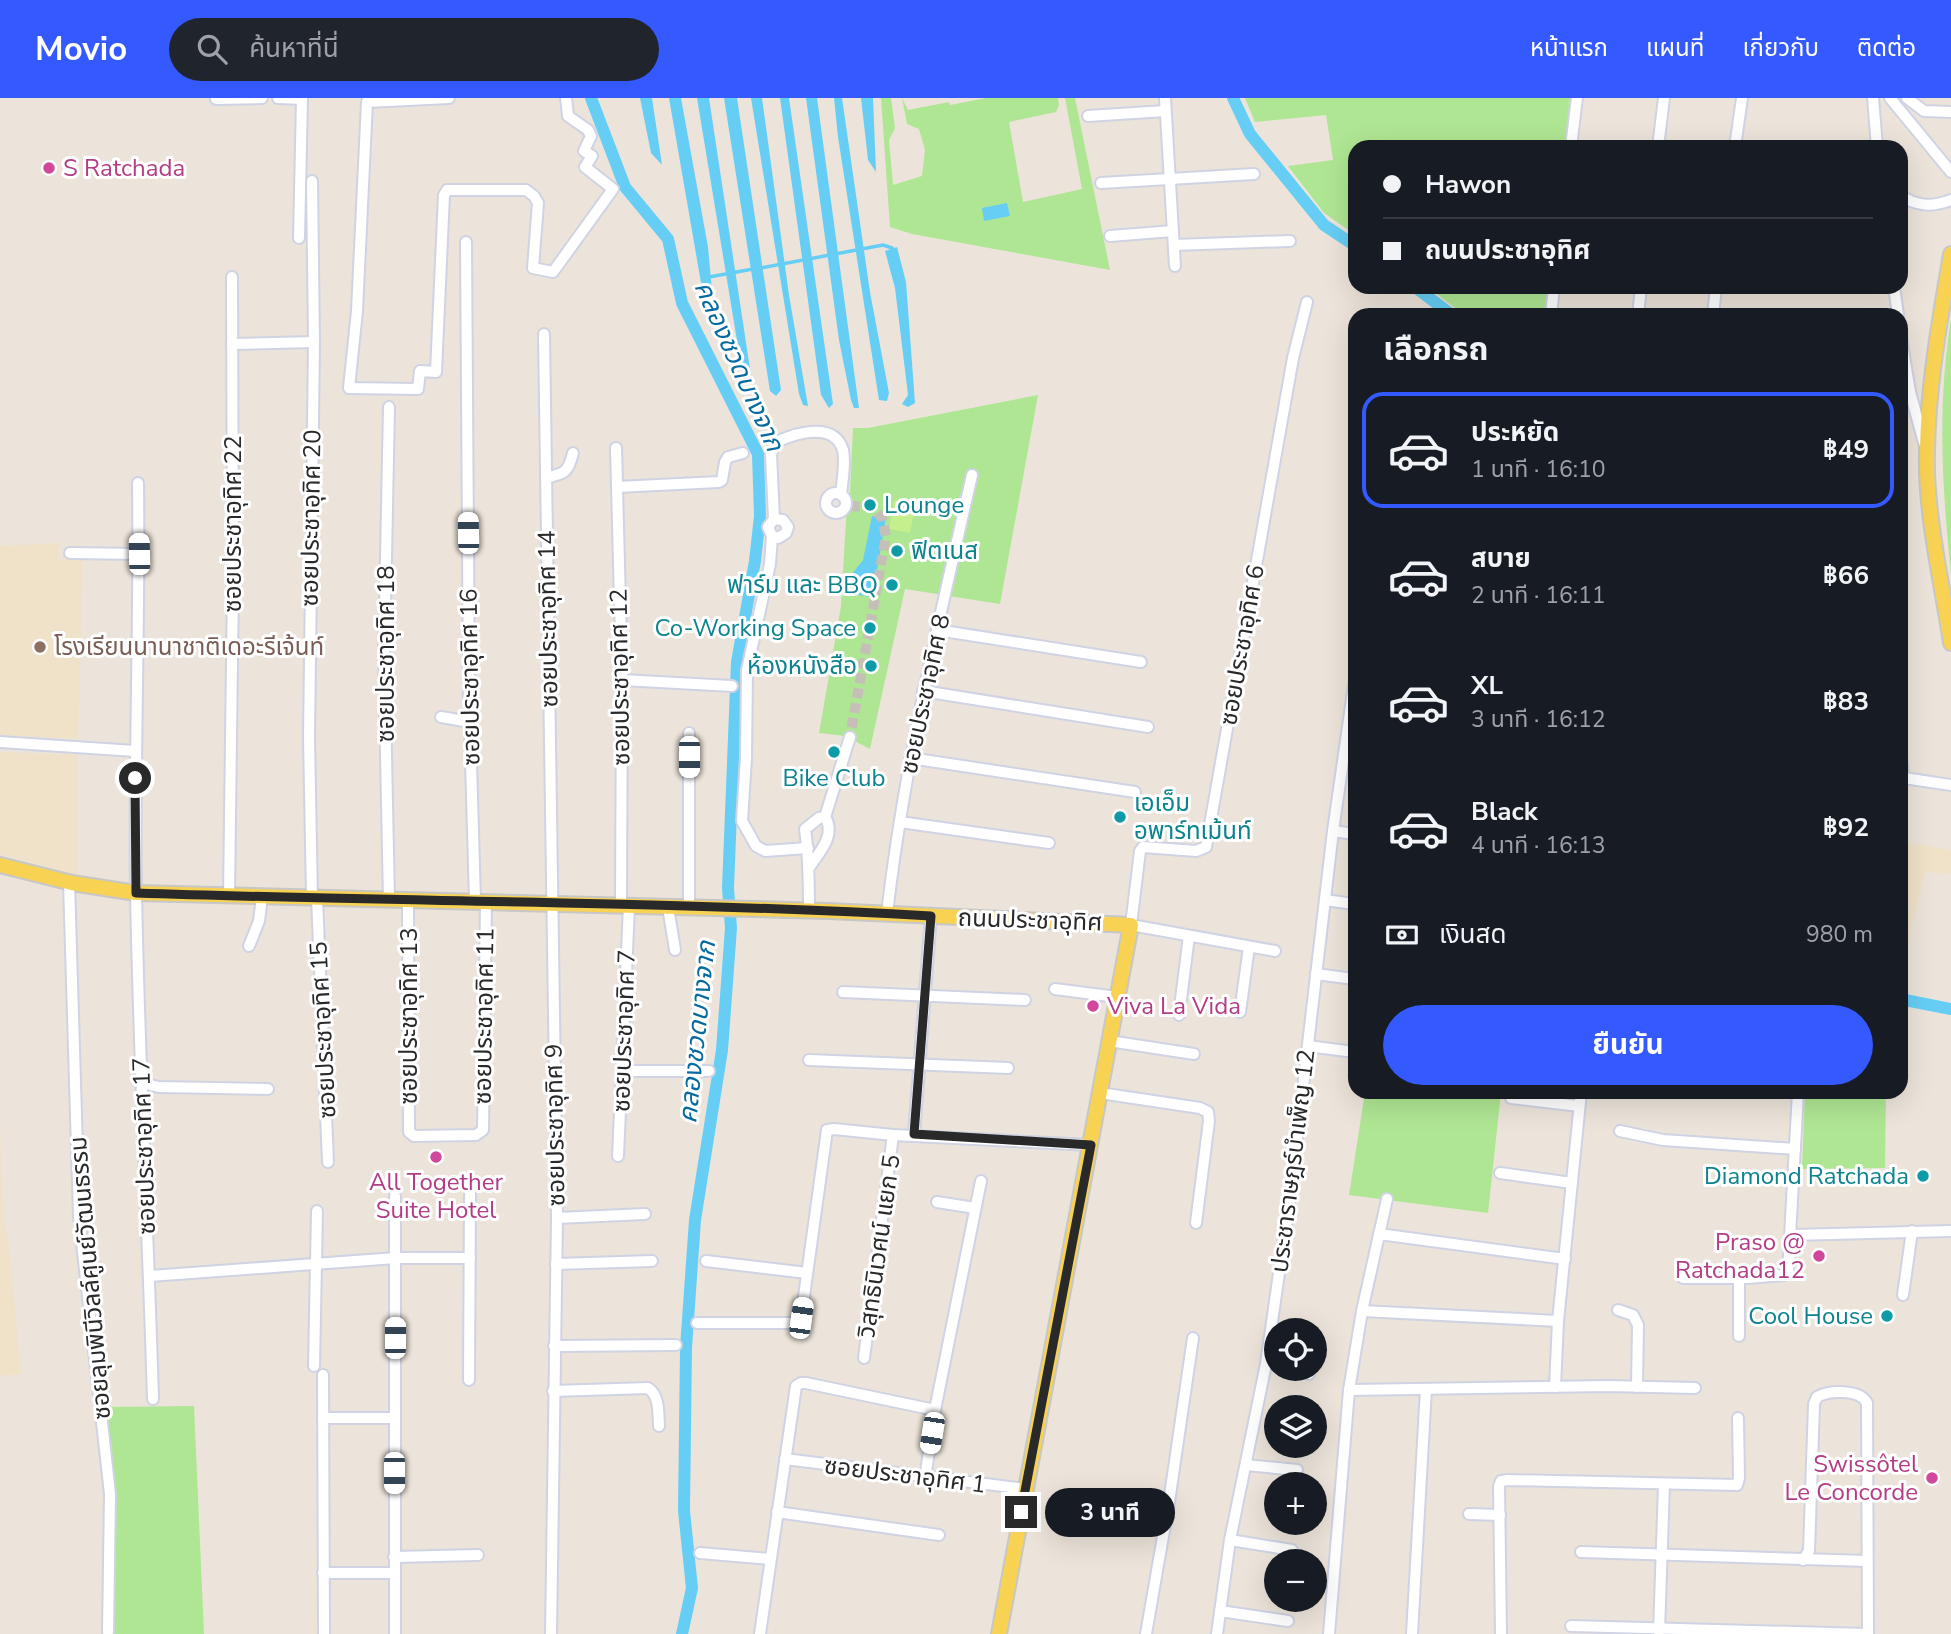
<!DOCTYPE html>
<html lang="th">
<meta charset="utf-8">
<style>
:root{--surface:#171b24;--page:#20242c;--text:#f1f3f6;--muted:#9ea1a6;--line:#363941;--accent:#3459ff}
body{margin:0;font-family:"Nunito Sans","Noto Sans Thai",sans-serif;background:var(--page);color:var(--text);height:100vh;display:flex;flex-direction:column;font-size:26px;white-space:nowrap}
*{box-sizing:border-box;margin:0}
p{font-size:23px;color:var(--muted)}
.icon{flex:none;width:38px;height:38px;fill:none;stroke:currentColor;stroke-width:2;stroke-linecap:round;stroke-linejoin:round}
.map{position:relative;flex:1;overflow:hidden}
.sheet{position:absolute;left:1348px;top:210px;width:560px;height:791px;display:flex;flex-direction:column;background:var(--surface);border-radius:21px;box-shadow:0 7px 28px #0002}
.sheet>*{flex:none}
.banner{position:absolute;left:1348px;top:42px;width:560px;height:154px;border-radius:21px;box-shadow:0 7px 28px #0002;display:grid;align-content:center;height:154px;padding:0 35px;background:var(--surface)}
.fabs{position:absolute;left:1264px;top:1220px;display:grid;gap:14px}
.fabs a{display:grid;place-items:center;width:63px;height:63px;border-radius:50%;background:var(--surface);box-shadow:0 7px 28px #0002;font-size:35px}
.end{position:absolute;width:32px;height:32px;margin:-16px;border:9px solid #292929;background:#fff;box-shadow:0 0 0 4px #fff}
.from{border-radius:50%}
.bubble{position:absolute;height:49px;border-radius:24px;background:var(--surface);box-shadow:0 7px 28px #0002;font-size:23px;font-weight:700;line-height:49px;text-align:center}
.car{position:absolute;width:21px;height:42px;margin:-21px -10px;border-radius:9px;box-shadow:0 0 5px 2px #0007;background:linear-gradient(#fff 24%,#345 0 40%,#fff 0 76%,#345 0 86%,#fff 0)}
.banner b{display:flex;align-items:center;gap:24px;height:66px;font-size:26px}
.banner b+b{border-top:2px solid var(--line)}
.banner i{width:18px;height:18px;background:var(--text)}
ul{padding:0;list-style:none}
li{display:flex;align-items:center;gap:21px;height:116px;margin:0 14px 10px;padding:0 21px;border:4px solid transparent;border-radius:21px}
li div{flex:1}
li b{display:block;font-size:26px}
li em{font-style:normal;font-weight:700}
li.selected{border-color:var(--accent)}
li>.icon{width:63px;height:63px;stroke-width:1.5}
h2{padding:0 35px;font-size:32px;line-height:84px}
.pay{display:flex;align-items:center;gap:18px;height:77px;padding:0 35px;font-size:26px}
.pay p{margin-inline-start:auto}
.action{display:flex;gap:14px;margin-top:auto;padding:14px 35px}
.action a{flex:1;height:80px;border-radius:42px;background:var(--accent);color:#fff;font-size:28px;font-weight:700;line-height:80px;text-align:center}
header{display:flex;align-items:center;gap:42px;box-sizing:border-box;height:98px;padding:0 35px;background:var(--accent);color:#fff}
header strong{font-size:33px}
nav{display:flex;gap:38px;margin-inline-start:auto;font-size:24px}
.search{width:490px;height:63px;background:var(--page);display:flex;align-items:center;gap:18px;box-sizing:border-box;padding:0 24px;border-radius:38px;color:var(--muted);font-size:26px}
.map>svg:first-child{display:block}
.education{fill:#efe2c8}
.green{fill:#afe693}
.pitch{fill:#c5ee8d}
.water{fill:#66cef5}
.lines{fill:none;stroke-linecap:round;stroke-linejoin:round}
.stream{stroke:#66cef5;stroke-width:3.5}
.canal{stroke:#66cef5;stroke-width:12}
.minor-tunnel{stroke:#c5bfb7;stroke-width:10;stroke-dasharray:10 5;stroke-linecap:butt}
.minor-casing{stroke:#cfd3e3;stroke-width:14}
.major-casing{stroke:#c7c7c7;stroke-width:18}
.minor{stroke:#fff;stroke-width:10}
.major{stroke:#f8d253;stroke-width:14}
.route{stroke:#292929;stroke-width:9}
.hotel-dot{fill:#d1479c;stroke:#fff;stroke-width:2.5}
.culture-dot{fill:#0f9aa8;stroke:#fff;stroke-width:2.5}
.education-dot{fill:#8d6e63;stroke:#fff;stroke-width:2.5}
.labels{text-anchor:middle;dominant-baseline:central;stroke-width:6;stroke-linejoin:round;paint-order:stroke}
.hotel-label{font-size:24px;fill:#b23c85;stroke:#fff;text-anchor:start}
.culture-label{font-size:24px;fill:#0d838f;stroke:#fff;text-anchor:end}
.street-label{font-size:24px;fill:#292929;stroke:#fff}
.education-label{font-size:24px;fill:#785e54;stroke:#fff;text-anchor:start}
.water-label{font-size:26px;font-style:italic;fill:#066aa0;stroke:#fff}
</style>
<header>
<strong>Movio</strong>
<div class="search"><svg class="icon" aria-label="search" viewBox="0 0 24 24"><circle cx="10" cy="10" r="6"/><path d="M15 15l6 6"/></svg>ค้นหาที่นี่</div>
<nav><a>หน้าแรก</a><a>แผนที่</a><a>เกี่ยวกับ</a><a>ติดต่อ</a></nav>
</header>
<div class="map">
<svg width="1951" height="1536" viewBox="0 0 1951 1536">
<rect width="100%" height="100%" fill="#ece4da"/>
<g class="education">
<path d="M59,445L58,461H83L78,641L0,637V448Z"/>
<path d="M0,654L78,657L77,777L0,756Z"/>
<path d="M1901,743L1951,752V776L1925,774L1901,875Z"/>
<path d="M0,1028L4,1125L9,1146L21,1276L0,1278Z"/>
</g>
<g class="green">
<path d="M881,0H891L895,30L889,42L893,87L922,78L925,52L919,31L907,26L902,0L908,12L949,4L950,7L986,0H1058L1059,7L1056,14L1009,24L1023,104L1082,91L1065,0H1075L1110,172L912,136L890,129Z"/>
<path d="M1245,0H1570L1566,49H1354V136L1324,115L1288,68L1333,62L1326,17L1255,24Z"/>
<path d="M1428,189H1549L1545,217H1464Z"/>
<path d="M1951,220V477C1942,387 1937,310 1951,220Z"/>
<path d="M1038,297L1000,506L905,491L870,651L845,638L819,635L841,508L846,422L850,394L853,330H868Z"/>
<path d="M1365,994H1501L1488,1115L1349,1097Z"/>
<path d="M1805,994H1886L1885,1070L1802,1071Z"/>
<path d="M194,1308L204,1536H113L115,1408L105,1309Z"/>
</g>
<path class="pitch" d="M894,402L916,406L910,435L889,431Z"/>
<g class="water">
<path d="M640,0H652L662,67L651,55Z"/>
<path d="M669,0H681L708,149L715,225L704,202Z"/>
<path d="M697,0H709L750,271L749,286L744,285Z"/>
<path d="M724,0H737L781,292L776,298L770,293Z"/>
<path d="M751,0H762L789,197L808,308L803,307L799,296Z"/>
<path d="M780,0H789L833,306L829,310L821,297Z"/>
<path d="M806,0H817L859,310H854L851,302L839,242Z"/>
<path d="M834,0H842L870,194L889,295L887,303L879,302L838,39Z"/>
<path d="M861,0H873L876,74L868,62Z"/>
<path d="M1007,105L1010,118L984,123L982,110Z"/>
<path d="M897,149L906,184L915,305L908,309L902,306L908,297L895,190L885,153Z"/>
<path d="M872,418L886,419L877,473L874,477L870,499L854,496L855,486L848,481L863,462Z"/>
</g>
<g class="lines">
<g class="stream">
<path d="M761,170L883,147L892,150"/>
<path d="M709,179L753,171"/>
</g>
<g class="canal">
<path d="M591,0L625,89L668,141L682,205L758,356L760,418L755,463L737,564L728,790L731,830L722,952L695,1122L686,1250L684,1413L692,1490L682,1536"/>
<path d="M1233,0L1250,36L1324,127L1354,147"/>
<path d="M1415,189L1452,217"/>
<path d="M1900,901L1951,911"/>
</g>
<path class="minor-tunnel" d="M850,408L872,409L882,420L886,438L850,639"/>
<defs>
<g id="minor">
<path d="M278,0L302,1L299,140"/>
<path d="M449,0L367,4L357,213L349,290L418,291L420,273L436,274L444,97L447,92H526L534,98L538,105L533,170L553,174L613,91L585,69L592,58L584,53L591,38L588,32L568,18L566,0"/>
<path d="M1165,0L1175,168"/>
<path d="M1873,0L1877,49"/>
<path d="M1890,0L1951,74"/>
<path d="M1907,0L1924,13L1951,14"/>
<path d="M216,1L262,0"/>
<path d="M1088,18L1165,13"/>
<path d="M1571,49L1577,0"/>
<path d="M1658,49L1664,0"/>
<path d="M1735,49L1742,0"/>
<path d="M312,83L314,244L309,639L312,800"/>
<path d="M1101,85L1254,76"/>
<path d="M1900,97C1917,109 1933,109 1951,102"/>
<path d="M1110,138L1173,133"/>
<path d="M466,144L469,594L475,803"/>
<path d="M1174,147L1290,143"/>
<path d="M1894,189L1898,217"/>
<path d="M1551,217L1554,189"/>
<path d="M1638,217L1641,189"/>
<path d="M1713,217L1716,189"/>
<path d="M1900,234L1910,294L1924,345"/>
<path d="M544,236L557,1120L551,1536"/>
<path d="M232,246L314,244"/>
<path d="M616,350L622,582L621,807"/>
<path d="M546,380C565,375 568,375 573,355"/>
<path d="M138,385C140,521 134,657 136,793C139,962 148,1132 153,1301"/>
<path d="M617,389L719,384L722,382L725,364L728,359L743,355"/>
<circle cx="836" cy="405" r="10"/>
<path d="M774,421L771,356L776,344C796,335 834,323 843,352C846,365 842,384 841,397"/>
<path d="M772,438L778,440L786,435L788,429L783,422L774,421L768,429L772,438L770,466L747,572L746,660L742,723L756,748L765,753L808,750"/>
<path d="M70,455L139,456"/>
<path d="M937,532L1141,564"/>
<path d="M622,582L732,588"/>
<path d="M923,593L1148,629"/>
<path d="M441,619L470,624"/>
<path d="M689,635V809"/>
<path d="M0,644L135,653"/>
<path d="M1900,654L1904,680L1951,687"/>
<path d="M910,660L1135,694"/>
<path d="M825,719L850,639"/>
<path d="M900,724L1049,745"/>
<path d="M1333,733L1354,736"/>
<path d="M808,771C818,756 837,737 825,719L819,720L805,731C809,759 809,786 809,813"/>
<path d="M69,784L79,1118L110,1396L108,1534"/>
<path d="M229,798L233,485L232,179"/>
<path d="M317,800L328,1064"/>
<path d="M1325,802L1354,806"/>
<path d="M389,803L384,559L389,309"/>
<path d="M408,803L409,1034L414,1038L476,1037L483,1032L486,804"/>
<path d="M668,809L675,852"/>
<path d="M887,816C904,667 939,523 972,377"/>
<path d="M249,848L259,823L262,799"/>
<path d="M1275,853L1131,827L1140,753L1143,749L1196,753L1206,749L1293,260L1307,204"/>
<path d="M1316,876L1354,881"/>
<path d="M1055,891L1117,899"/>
<path d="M843,894L1025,902"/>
<path d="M1240,914L1249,849"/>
<path d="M1179,917L1189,838"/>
<path d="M1109,943L1194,956"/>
<path d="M1308,948L1354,954"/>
<path d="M809,962L1008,970"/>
<path d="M623,973H709"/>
<path d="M142,985L159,989L268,991"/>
<path d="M1100,995L1200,1010L1208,1014L1209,1023L1196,1125"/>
<path d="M1511,1000L1579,1008"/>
<path d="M1620,1033L1663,1042L1795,1051"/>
<path d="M914,1036L931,818"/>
<path d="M618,1058L629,808"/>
<path d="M1500,1075L1572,1085"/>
<path d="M937,1104L975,1110"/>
<path d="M557,1120L645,1116"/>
<path d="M1379,1136L1565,1161"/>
<path d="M1792,1137L1951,1133"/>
<path d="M706,1163L807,1175"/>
<path d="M556,1166L652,1163"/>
<path d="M150,1178L396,1160H470"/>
<path d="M1683,1180H1748L1784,1177L1788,1174L1798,994"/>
<path d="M1903,1197L1912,1133"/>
<path d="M1618,1212L1633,1217L1638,1227L1637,1289"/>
<path d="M1362,1213L1558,1223"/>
<path d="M697,1225H790L797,1224L801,1220L827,1032L834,1031L893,1037L1091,1047"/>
<path d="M1739,1238V1180"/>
<path d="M554,1248L676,1247"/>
<path d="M864,1260L893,1037"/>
<path d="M314,1268L317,1113"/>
<path d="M1286,1270L1309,1276"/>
<path d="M323,1277L324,1536"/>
<path d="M469,1282L470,1096"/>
<path d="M1555,1289L1558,1223L1581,994"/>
<path d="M1349,1292L1608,1288L1695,1290"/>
<path d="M553,1293L648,1290C660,1298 658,1315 659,1328"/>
<path d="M323,1320H395"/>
<path d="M785,1361L1026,1391"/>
<path d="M1246,1367L1297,1372"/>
<path d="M925,1381L935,1312L981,1083"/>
<path d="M777,1414L939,1437"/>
<path d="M1469,1416L1500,1417"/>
<path d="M1230,1442L1292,1452"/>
<path d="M1581,1454L1867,1463"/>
<path d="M700,1455L770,1461"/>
<path d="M394,1459L478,1457"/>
<path d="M1803,1462L1809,1453L1814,1306L1817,1299C1829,1292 1860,1291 1867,1305L1868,1536"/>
<path d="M323,1475H394"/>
<path d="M1220,1513L1288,1523"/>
<path d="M1571,1528L1868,1536"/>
<path d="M1659,1534L1664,1387"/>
<path d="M395,1536V1098"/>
<path d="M760,1536L796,1288L801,1285H806L935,1312"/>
<path d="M1146,1536L1169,1404L1193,1240"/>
<path d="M1217,1536L1230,1442L1266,1266L1291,1091L1333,733L1354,587"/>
<path d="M1329,1536L1349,1292L1362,1213L1387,1101"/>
<path d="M1412,1536L1426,1291"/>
<path d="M1501,1536L1499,1388L1501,1383L1508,1382L1737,1387L1739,1380L1738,1320"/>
</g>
<g id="major">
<path d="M1951,156C1940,221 1928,287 1927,353C1925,414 1942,485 1951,545"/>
<path d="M0,767L72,785L136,795L828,813L1131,827L999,1536"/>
</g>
</defs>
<use href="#minor" class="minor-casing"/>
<use href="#major" class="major-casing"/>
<use href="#minor" class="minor"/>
<use href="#major" class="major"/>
</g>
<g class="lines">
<path class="route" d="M135,680L136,795C401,804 666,803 931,818L914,1036L1091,1047L1021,1414"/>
</g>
<g class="hotel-dot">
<circle cx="49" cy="70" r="7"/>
<circle cx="1093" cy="908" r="7"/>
<circle cx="436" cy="1059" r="7"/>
<circle cx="1819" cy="1158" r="7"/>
<circle cx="1932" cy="1380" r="7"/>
</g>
<g class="culture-dot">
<circle cx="870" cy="407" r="7"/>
<circle cx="897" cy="453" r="7"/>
<circle cx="892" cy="487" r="7"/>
<circle cx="870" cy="530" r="7"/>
<circle cx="871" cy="568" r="7"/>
<circle cx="834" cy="654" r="7"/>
<circle cx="1120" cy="719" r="7"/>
<circle cx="1923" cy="1078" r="7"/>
<circle cx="1887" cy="1218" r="7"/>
</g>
<circle class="education-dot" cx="40" cy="549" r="7"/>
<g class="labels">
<g class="hotel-label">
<text x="63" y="70">S Ratchada</text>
<text x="1107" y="908">Viva La Vida</text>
<text x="436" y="1084" text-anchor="middle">All Together<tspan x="436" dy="28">Suite Hotel</tspan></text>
<text x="1805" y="1144" text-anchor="end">Praso @<tspan x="1805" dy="28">Ratchada12</tspan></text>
<text x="1918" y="1366" text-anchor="end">Swissôtel<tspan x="1918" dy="28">Le Concorde</tspan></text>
</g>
<g class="culture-label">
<text x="884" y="407" text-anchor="start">Lounge</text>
<text x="911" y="453" text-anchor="start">ฟิตเนส</text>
<text x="878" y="487">ฟาร์ม และ BBQ</text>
<text x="856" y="530">Co-Working Space</text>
<text x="857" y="568">ห้องหนังสือ</text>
<text x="834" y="680" text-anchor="middle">Bike Club</text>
<text x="1134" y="705" text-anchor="start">เอเอ็ม<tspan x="1134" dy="28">อพาร์ทเม้นท์</tspan></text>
<text x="1909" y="1078">Diamond Ratchada</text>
<text x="1873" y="1218">Cool House</text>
</g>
<g class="street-label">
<text transform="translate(311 420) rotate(-89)">ซอยประชาอุทิศ 20</text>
<text transform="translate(233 426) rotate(-90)">ซอยประชาอุทิศ 22</text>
<text transform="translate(548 521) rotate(-91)">ซอยประชาอุทิศ 14</text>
<text transform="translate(1242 547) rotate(-80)">ซอยประชาอุทิศ 6</text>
<text transform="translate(386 556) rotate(-90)">ซอยประชาอุทิศ 18</text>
<text transform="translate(470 579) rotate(-91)">ซอยประชาอุทิศ 16</text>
<text transform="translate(620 579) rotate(-91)">ซอยประชาอุทิศ 12</text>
<text transform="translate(925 596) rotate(-78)">ซอยประชาอุทิศ 8</text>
<text transform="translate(1030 822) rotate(2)">ถนนประชาอุทิศ</text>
<text transform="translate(409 918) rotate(-90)">ซอยประชาอุทิศ 13</text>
<text transform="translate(484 918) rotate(-89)">ซอยประชาอุทิศ 11</text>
<text transform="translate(323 932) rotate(-93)">ซอยประชาอุทิศ 15</text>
<text transform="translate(624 933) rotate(-88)">ซอยประชาอุทิศ 7</text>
<text transform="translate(555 1027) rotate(-91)">ซอยประชาอุทิศ 9</text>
<text transform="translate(144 1048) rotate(-92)">ซอยประชาอุทิศ 17</text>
<text transform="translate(1293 1063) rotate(-83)">ประชาราษฎร์บำเพ็ญ 12</text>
<text transform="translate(879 1148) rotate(-82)">วิสุทธินิเวศน์ แยก 5</text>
<text transform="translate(90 1180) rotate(-95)">ซอยลุมพินีวิลล์ศูนย์วัฒนธรรม</text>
<text transform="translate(905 1377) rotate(7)">ซอยประชาอุทิศ 1</text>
</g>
<g class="education-label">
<text x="54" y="549">โรงเรียนนานาชาติเดอะรีเจ้นท์</text>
</g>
<g class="water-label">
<text transform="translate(739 268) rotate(66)">คลองชวดบางจาก</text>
<text transform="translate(697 934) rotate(-84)">คลองชวดบางจาก</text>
</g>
</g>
</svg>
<div class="fabs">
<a><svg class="icon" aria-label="locate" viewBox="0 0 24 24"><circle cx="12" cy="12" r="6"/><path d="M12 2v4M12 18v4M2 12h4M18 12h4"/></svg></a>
<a><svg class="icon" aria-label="layers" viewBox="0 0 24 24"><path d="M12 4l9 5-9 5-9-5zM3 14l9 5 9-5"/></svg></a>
<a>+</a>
<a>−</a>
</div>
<i class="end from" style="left:135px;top:680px"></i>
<i class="end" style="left:1021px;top:1414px"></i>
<div class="bubble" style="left:1045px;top:1390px;width:130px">3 นาที</div>
<i class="car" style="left:468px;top:435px;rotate:359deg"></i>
<i class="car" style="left:139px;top:456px;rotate:359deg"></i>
<i class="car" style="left:689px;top:659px;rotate:180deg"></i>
<i class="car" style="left:801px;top:1220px;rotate:8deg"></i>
<i class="car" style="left:395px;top:1240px;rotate:0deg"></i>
<i class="car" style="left:932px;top:1335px;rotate:189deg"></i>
<i class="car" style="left:394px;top:1375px;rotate:180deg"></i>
<div class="banner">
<b><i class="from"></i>Hawon</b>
<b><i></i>ถนนประชาอุทิศ</b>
</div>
<section class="sheet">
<h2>เลือกรถ</h2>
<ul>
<li class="selected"><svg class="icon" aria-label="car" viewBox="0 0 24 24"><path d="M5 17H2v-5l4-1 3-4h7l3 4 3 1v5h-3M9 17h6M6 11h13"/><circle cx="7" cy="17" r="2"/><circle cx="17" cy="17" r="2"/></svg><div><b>ประหยัด</b><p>1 นาที · 16:10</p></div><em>฿49</em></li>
<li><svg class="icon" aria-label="car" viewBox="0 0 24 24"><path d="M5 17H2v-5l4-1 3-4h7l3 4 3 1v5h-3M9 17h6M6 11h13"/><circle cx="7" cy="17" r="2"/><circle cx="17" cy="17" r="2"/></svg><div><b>สบาย</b><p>2 นาที · 16:11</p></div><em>฿66</em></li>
<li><svg class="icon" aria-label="car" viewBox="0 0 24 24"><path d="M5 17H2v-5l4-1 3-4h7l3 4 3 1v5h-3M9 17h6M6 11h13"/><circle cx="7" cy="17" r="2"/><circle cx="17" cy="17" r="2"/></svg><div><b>XL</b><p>3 นาที · 16:12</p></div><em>฿83</em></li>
<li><svg class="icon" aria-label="car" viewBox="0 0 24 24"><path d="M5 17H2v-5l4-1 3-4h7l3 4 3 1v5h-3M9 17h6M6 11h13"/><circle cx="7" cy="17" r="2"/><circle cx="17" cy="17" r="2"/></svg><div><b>Black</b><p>4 นาที · 16:13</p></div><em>฿92</em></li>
</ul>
<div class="pay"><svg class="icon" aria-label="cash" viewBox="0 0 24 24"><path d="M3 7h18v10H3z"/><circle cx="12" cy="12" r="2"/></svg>เงินสด<p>980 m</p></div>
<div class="action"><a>ยืนยัน</a></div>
</section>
</div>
